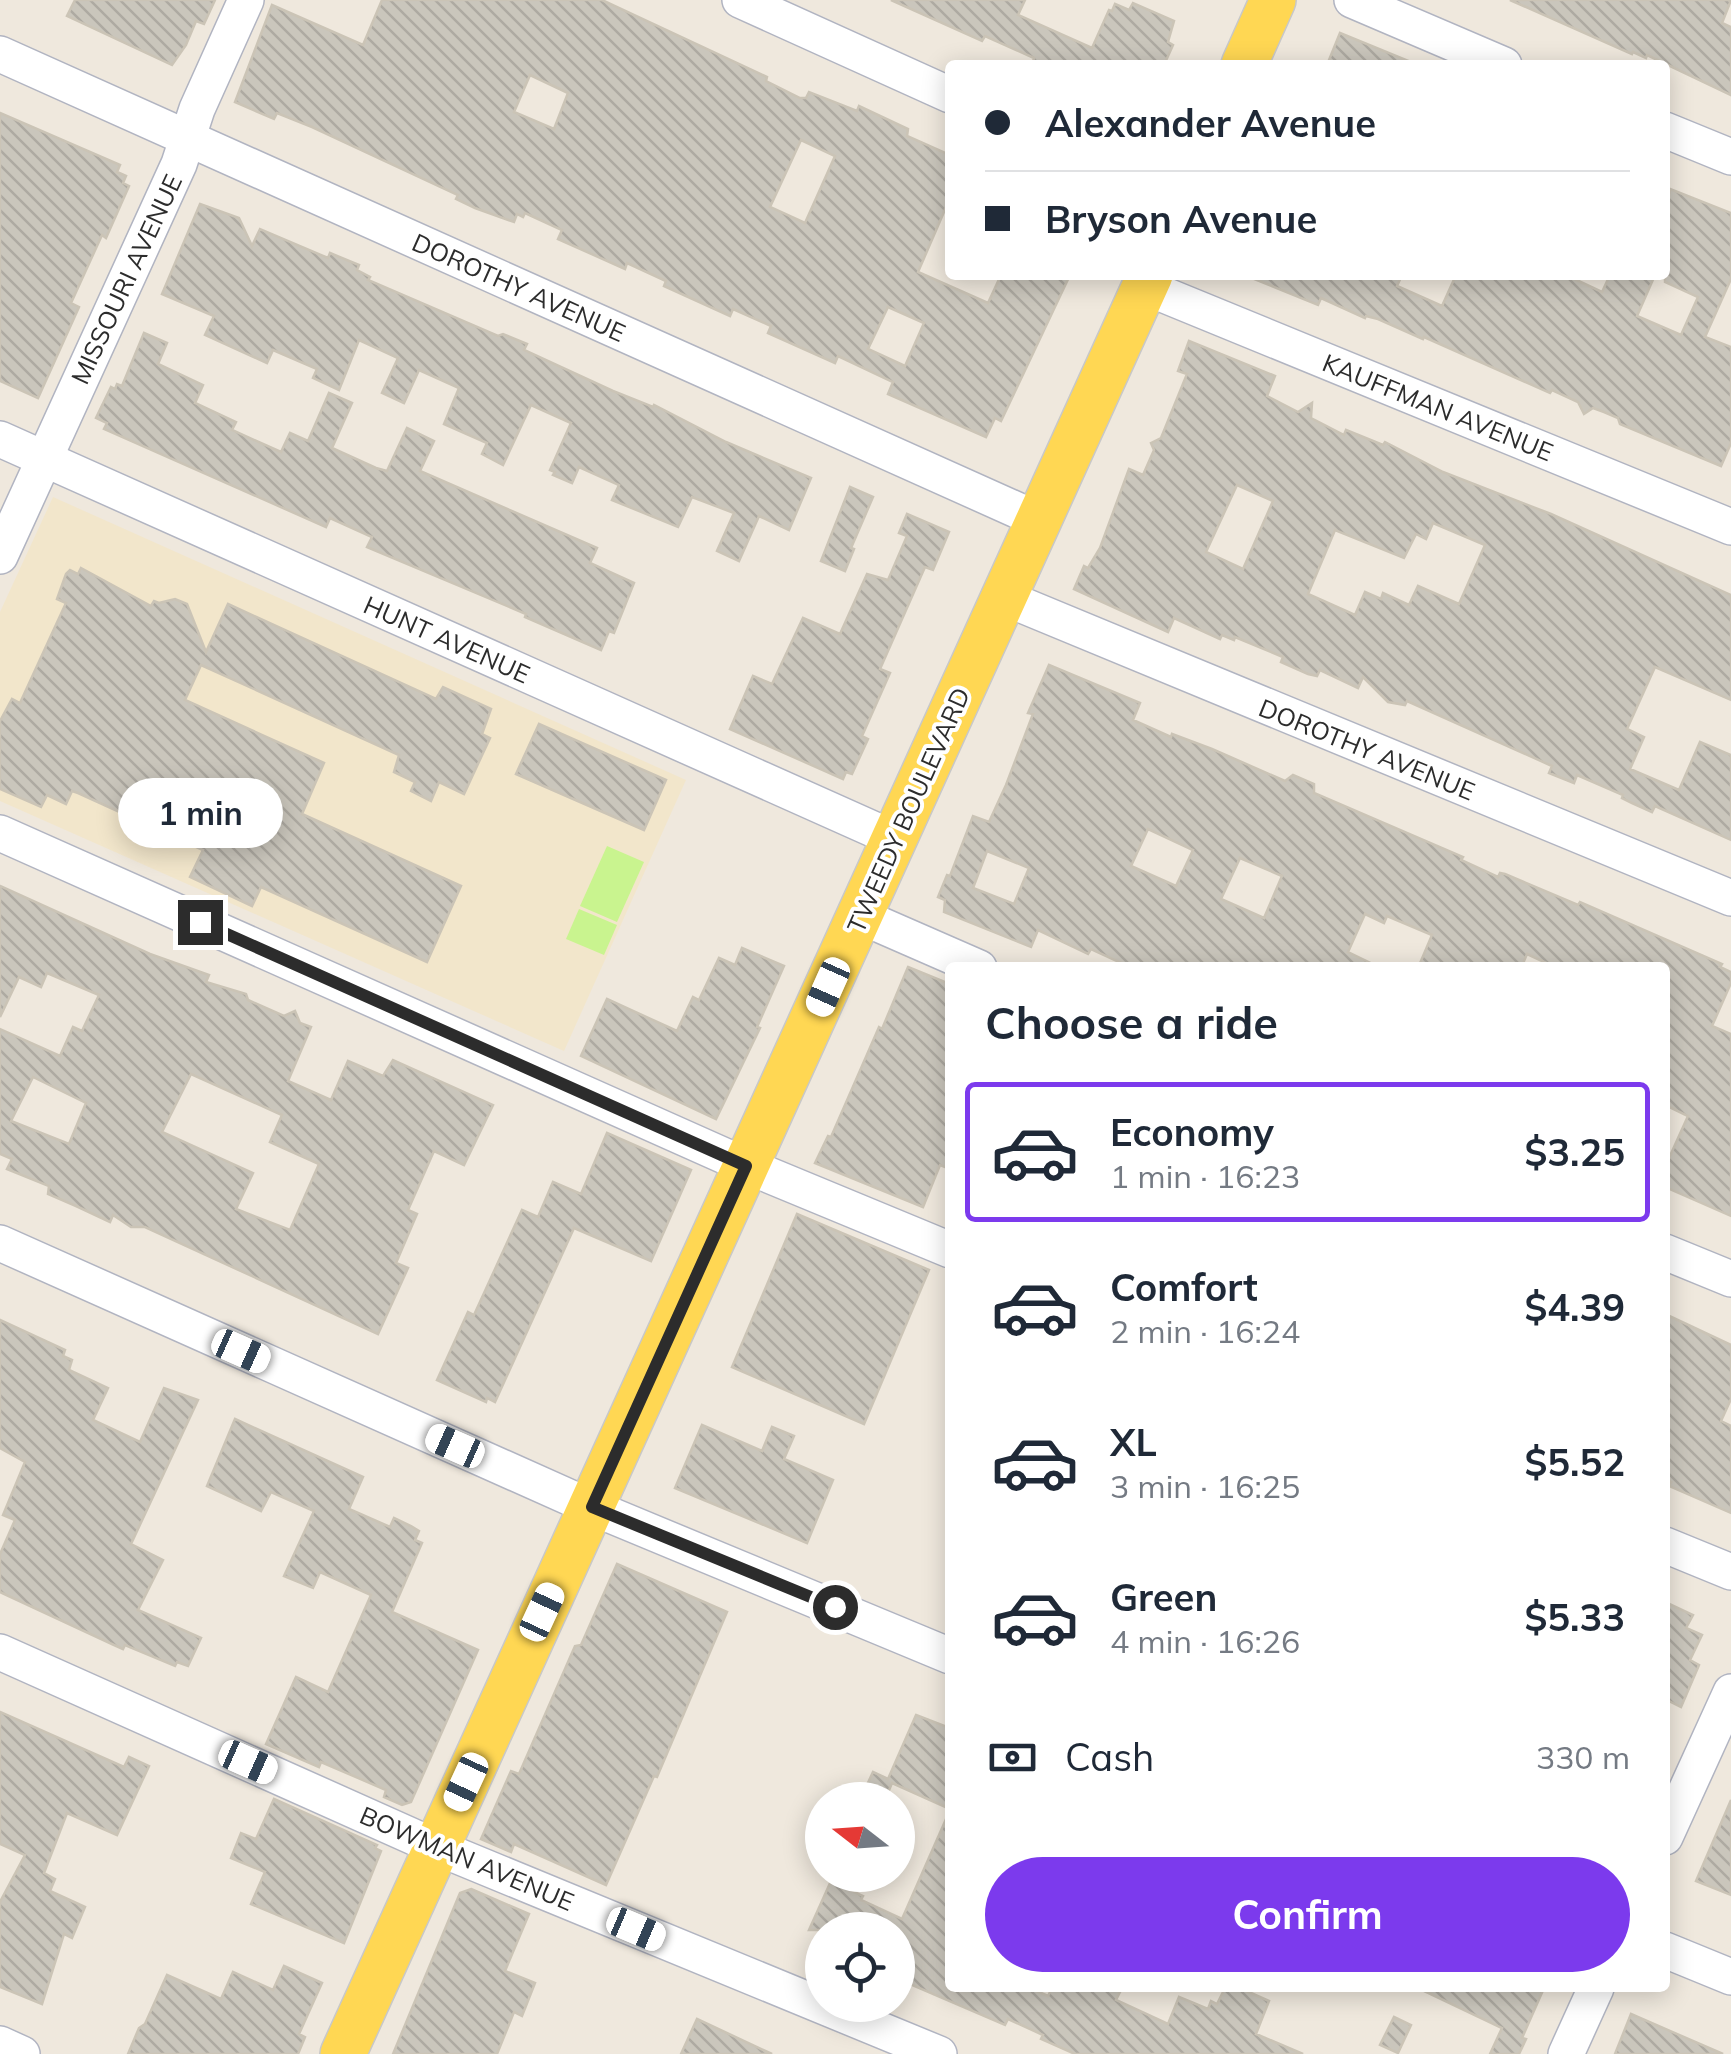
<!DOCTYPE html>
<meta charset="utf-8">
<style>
:root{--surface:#fff;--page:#f6f6f7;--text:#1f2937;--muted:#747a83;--line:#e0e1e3;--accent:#7c3aed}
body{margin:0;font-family:Mulish,sans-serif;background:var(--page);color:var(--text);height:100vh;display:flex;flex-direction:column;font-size:38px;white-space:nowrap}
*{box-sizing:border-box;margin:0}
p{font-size:32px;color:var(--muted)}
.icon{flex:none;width:55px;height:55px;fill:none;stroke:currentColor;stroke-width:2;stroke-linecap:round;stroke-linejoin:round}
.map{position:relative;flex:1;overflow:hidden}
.sheet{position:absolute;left:945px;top:962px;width:725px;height:1030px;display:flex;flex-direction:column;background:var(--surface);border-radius:10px;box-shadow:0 5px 25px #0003}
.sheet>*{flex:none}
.hud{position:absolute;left:945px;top:60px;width:725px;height:220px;border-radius:10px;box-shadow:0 5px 25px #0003;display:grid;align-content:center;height:220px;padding:0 40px;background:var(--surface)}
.needle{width:65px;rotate:287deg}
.tools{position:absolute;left:805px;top:1782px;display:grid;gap:20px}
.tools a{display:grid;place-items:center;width:110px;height:110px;border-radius:50%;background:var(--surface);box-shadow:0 5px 25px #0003;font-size:50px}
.end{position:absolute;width:45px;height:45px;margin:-22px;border:12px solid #2c2c2c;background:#fff;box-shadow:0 0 0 5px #fff}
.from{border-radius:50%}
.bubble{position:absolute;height:70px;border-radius:35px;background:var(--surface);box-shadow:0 5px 25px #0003;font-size:32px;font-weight:700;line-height:70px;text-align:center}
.car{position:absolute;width:30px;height:60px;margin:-30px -15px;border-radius:12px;box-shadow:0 0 8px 2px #0007;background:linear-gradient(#fff 24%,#345 0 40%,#fff 0 76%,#345 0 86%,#fff 0)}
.hud b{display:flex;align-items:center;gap:35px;height:95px;font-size:38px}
.hud b+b{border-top:2px solid var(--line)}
.hud i{width:25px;height:25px;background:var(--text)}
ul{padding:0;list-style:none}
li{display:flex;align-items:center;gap:30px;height:140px;margin:0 20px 15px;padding:0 20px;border:5px solid transparent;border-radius:10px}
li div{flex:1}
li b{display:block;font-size:38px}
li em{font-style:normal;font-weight:700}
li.on{border-color:var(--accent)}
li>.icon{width:90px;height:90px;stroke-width:1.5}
h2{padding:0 40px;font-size:45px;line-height:120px}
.pay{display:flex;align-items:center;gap:25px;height:110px;padding:0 40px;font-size:38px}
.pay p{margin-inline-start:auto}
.primary-button{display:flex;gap:20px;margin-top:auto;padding:20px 40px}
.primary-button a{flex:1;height:115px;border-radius:60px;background:var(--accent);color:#fff;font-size:40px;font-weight:700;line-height:115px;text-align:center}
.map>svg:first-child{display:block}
.education{fill:#f2e6cb}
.pitch{fill:#c9f48f}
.building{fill:url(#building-back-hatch);stroke:#cbc4b6;stroke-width:2.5;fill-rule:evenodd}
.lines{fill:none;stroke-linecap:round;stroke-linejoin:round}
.minor-casing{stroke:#b1b4c1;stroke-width:38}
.major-casing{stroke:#c8c8c8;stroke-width:48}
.minor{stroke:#fff;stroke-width:35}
.major{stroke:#ffd753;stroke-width:45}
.route{stroke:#2c2c2c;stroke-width:12}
.labels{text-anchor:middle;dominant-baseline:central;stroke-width:8;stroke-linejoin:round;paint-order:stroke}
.street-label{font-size:25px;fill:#2c2c2c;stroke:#fff}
</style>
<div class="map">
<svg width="1731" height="2054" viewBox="0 0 1731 2054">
<defs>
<pattern id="building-back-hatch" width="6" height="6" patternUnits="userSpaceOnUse" patternTransform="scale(2.5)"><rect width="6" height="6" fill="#cac6bc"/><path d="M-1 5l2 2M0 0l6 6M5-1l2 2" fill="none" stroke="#aeaaa2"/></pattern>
</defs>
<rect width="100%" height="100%" fill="#efe8dd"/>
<path class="education" d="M53,497L686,780L564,1051L0,801V612Z"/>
<g class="pitch">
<path d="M607,846L644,862L617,922L580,906Z"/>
<path d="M579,909L617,925L604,955L566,939Z"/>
</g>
<g class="building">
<path d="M75,0H215L204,24L196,21L186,45L172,65L67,16Z"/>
<path d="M382,0H602L767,77L766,81L800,98H806L809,92L857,111L859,106L908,129L907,136L950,155V198L918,272L988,303L1001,275H1070L1001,421L995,418L986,437L888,394L893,382L838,356L835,363L768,333L771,326L733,309L730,316L664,286L666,281L627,263L625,269L558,239L562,230L525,213L523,217L517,214L514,222L475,208L456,199L458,195L312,127L277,113L274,119L235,102L272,5L363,45ZM530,75L568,93L554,129L514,112ZM801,140L835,156L805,223L770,207ZM888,307L924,323L905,366L868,349Z"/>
<path d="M891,0H1025L1018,15L1092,48L1109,10L1112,11L1115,4L1129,10L1133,3L1174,21L1168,42L1173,45L1164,65H1032L1034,58L985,36L982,41Z"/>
<path d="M1510,0H1731L1722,23L1731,27V95L1647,55L1646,58L1633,52L1632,54Z"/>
<path d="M1340,33L1416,64V65H1327Z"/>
<path d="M0,113L120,165L117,172L126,176L123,183L129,186L106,238L102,235L71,303L79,307L38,398L0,381Z"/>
<path d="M1670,189L1731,213V279L1705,337L1731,347V443L1721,466L1620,424L1618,418L1604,412L1593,408L1584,414L1578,402L1552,390L1550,393L1424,337L1423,339L1378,319L1366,316L1365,318L1321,298L1318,305L1247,276L1402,275L1397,286L1442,306L1456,275H1566L1602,292L1610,275H1655L1637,316L1681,335L1698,297L1665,282V192L1669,194Z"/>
<path d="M200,204L239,218L252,246L260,229L328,258L330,253L359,265L357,270L370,277L368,280L498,336L503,334L527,344L524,350L613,391L653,407L654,405L726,442L811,478L789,530L759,516L739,561L717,551L734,513L692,497L678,527L612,500L619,485L579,467L572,483L553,475L555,472L550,470L571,423L531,405L503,465L482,454L487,443L444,424L459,388L419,370L404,403L382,393L398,358L359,340L339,390L313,378L317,369L273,350L267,363L205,335L214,316L162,294Z"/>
<path d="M144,333L167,343L158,364L203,385L195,403L236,422L232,430L281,452L290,433L308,441L329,393L352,403L332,448L376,468L387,471L407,428L434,441L420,471L597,548L590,563L634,583L614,633L609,631L601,650L525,617L526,614L367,547L372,537L330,518L326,527L104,429L107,423L96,418L111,387L115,389L117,384L122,386Z"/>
<path d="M1189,341L1275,376L1267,396L1298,412L1312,403L1311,418L1344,435L1346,430L1383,445L1385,442L1443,472L1551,514L1731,595V700L1655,667L1627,729L1644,737L1630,769L1679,790L1700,742L1731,755V840L1655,806L1652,812L1632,803L1622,798L1623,795L1577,775L1574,783L1549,773L1552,766L1407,701L1405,705L1388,702L1363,677L1358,688L1320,670L1317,676L1308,674L1281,662L1283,657L1235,637L1234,640L1222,635L1220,639L1174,618L1168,632L1074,589L1084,566L1088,568L1100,548L1129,469L1143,475L1154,450L1151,443L1161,438L1187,374L1178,371ZM1237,485L1273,501L1243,569L1206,552ZM1433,523L1485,545L1459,604L1418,586L1409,605L1383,593L1381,599L1365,592L1355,615L1308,594L1335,530L1404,558L1416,534L1426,539Z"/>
<path d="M850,487L873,497L851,548L854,549L845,571L821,561Z"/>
<path d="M907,514L949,532L933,570L925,567L880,669L890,673L862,736L868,739L852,774L846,772L843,779L730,729L753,676L772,684L803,618L840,634L867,574L888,580L907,536L899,533Z"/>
<path d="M81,568L151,606L154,601L159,603L175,599L187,604L206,652L228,604L436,699L443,687L491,709L482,734L490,738L464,794L439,782L431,801L411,791L415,782L394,772L399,755L201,665L185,700L324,763L302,814L461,886L427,962L261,887L252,906L190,877L203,850L78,793L72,791L66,804L47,795L41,807L0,789V721L12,699L20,703L66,603L57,599L66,574L70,570L78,574Z"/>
<path d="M1049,665L1140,703L1133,720L1171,737L1172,734L1212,749L1285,781L1293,775L1314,784V793L1463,857L1461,860L1498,877L1500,873L1505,874L1578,905L1580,902L1722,964L1720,967L1731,972V983L1712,1026L1731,1034V1216L1665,1187V1167L1688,1116L1665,1105V968H1557L1527,954L1521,968H1418L1432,935L1387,916L1384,923L1365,914L1348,952L1381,968H1132L1091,949L1088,954L1038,930L1031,947L944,912L945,900L938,897L947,875L950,876L973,816L989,822L1006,785L1033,714L1028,713ZM1148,829L1193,850L1176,886L1131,866ZM987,851L1029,868L1014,904L973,888ZM1240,858L1282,876L1264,918L1221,899Z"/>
<path d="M539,724L666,780L644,830L516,774Z"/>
<path d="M0,886L150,954L209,975L206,982L246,994L248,1000L284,1016L295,1011L300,1023L311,1027L288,1081L331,1100L348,1061L383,1076L393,1060L493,1105L464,1165L434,1151L408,1210L417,1214L396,1263L408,1268L378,1334L145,1227H131L113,1215L110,1222L76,1206L48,1194L49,1186L7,1169L12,1159L0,1154V1029L60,1056L73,1027L82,1031L99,995L47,973L41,987L19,977L0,1017ZM191,1074L282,1115L270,1142L319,1164L290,1230L236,1209L253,1173L162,1132ZM33,1077L86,1103L69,1144L11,1121Z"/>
<path d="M742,948L784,966L757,1027L760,1028L716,1119L581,1056L607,999L677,1031L693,997L699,1000L719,958L735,965Z"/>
<path d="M908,967L950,984V1169L940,1165L923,1207L815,1163L828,1136L831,1137L879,1027L882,1029Z"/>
<path d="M607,1133L691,1170L651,1261L574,1228L495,1402L487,1398L486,1402L437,1380L468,1312L474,1315L522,1210L538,1217L553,1182L581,1194Z"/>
<path d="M797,1214L929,1270L864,1424L732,1367Z"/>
<path d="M1665,1314L1731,1345V1399L1721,1421L1731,1426V1513L1669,1486L1671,1482L1665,1479Z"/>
<path d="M0,1320L65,1350L63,1356L72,1360L69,1370L108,1388L93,1420L140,1442L164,1388L198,1400L131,1544L163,1560L138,1610L201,1638L188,1666L177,1662L175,1666L125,1645L123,1649L114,1645L0,1592V1554L15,1520L3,1515L25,1462L0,1448Z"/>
<path d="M235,1419L363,1477L349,1509L390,1527L394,1518L411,1526L419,1531L415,1540L422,1543L392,1612L478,1650L411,1802L402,1805L384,1797L386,1790L321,1762L319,1767L266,1744L296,1677L328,1692L371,1595L320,1572L313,1588L284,1576L314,1511L271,1492L261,1511L207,1486Z"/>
<path d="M702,1425L762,1451L772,1427L794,1436L784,1459L833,1480L807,1543L675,1488Z"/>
<path d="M617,1564L727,1612L657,1777L654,1776L606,1885L514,1844L511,1852L481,1839L511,1771L519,1774L575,1646L581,1645Z"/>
<path d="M1665,1602L1693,1615L1686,1628L1702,1635L1690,1660L1699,1665L1681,1707L1665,1699Z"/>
<path d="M0,1712L124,1767L129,1757L149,1766L117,1835L67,1813L44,1873L55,1879L50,1891L85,1907L72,1938L64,1934L42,2004L0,1987V1902L25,1855L0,1844Z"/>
<path d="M916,1715L950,1728V1809L892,1783L885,1800H860L873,1772L888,1779Z"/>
<path d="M274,1799L377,1845L375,1848L381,1851L344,1943L251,1904L265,1872L231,1858L241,1833L256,1839Z"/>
<path d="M1731,1800V1895L1696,1881Z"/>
<path d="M950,1810V1988H1030L1048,1996L1052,1988H1122L1116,2000L1168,2024L1179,1997L1208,2009L1211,2001L1217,2004L1225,1988H1240L1269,2001L1256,2034L1303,2054H1075L1041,2039L1043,2035L1008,2019L1005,2025L898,1979V1930H809L831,1881L863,1896L861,1900L902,1919Z"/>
<path d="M471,1889L529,1914L505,1971L535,1983L522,2016L514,2012L497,2054H393L460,1893Z"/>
<path d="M284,1966L322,1983L299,2034L305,2037L298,2054H128L139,2028L145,2024L167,1975L221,1999L233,1972L273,1990Z"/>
<path d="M1418,1988H1544L1522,2038L1526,2039L1519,2054H1490L1502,2028Z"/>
<path d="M1631,2014L1723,2054H1615Z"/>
<path d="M1394,2017L1411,2025L1398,2053L1380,2045Z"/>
<path d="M697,2019L772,2054H681Z"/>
</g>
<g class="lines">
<defs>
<g id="minor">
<path d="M740,0L950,95"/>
<path d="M1352,0L1504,65"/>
<path d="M0,54L1039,520"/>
<path d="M1665,130L1731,157"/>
<path d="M1145,287L1731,527"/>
<path d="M0,439L895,839"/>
<path d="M0,556L179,164L197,109L246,0"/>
<path d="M1005,598L1731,898"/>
<path d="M0,833L747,1166L950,1250"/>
<path d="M860,916L979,968"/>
<path d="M0,1243L591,1507L950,1656"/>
<path d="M1665,1252L1731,1279"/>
<path d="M1665,1545L1731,1572"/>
<path d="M0,1652L436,1847L939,2054"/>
<path d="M1665,1837L1731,1692"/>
<path d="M1665,1950L1731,1977"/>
<path d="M0,2044L22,2054"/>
<path d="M1566,2054L1596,1988"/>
</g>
<g id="major">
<path d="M1244,65L1273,0"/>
<path d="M343,2054L1150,275"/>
</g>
</defs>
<use href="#minor" class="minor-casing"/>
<use href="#major" class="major-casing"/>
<use href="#minor" class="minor"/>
<use href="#major" class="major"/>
</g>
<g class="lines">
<path class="route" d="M200,922L746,1166L592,1507L835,1607"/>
</g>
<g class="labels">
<g class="street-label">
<text transform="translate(126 279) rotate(-65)">MISSOURI AVENUE</text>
<text transform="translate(519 287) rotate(24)">DOROTHY AVENUE</text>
<text transform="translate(1438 407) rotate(22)">KAUFFMAN AVENUE</text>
<text transform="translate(447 639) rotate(24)">HUNT AVENUE</text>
<text transform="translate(1367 749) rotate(22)">DOROTHY AVENUE</text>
<text transform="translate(908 810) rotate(-66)">TWEEDY BOULEVARD</text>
<text transform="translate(467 1858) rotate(23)">BOWMAN AVENUE</text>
</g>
</g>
</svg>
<div class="tools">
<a><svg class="needle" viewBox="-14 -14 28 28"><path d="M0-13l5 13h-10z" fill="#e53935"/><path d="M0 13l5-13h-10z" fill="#747a83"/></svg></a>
<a><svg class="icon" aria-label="locate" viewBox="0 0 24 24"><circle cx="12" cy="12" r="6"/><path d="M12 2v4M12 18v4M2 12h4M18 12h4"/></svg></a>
</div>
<i class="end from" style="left:835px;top:1607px"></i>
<i class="end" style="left:200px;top:922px"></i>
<div class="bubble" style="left:118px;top:778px;width:165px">1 min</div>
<i class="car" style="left:828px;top:987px;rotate:204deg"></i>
<i class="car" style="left:241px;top:1351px;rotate:114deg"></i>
<i class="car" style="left:455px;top:1446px;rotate:294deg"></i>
<i class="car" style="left:542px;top:1612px;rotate:25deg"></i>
<i class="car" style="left:248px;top:1762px;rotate:114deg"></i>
<i class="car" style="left:466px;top:1782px;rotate:205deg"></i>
<i class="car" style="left:636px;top:1929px;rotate:113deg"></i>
<div class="hud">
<b><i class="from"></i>Alexander Avenue</b>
<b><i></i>Bryson Avenue</b>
</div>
<section class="sheet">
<h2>Choose a ride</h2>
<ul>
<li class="on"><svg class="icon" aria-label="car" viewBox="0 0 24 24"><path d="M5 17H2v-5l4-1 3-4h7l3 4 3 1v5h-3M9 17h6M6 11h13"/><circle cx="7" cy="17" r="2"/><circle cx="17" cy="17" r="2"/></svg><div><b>Economy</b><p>1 min · 16:23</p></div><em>$3.25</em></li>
<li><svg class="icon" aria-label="car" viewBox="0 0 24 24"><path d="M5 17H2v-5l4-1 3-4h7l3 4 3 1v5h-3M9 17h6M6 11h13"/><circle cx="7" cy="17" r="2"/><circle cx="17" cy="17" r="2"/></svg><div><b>Comfort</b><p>2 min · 16:24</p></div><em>$4.39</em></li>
<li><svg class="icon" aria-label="car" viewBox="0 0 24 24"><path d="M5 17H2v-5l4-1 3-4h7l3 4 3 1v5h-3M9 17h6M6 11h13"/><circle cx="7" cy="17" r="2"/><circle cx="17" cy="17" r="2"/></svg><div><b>XL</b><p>3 min · 16:25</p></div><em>$5.52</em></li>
<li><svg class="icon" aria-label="car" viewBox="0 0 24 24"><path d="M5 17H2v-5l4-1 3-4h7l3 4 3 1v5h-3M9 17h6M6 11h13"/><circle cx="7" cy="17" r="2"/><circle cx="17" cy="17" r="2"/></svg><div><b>Green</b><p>4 min · 16:26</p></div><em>$5.33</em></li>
</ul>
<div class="pay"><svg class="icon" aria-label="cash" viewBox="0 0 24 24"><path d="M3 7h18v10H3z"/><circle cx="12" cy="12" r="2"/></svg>Cash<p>330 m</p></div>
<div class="primary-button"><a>Confirm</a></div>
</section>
</div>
